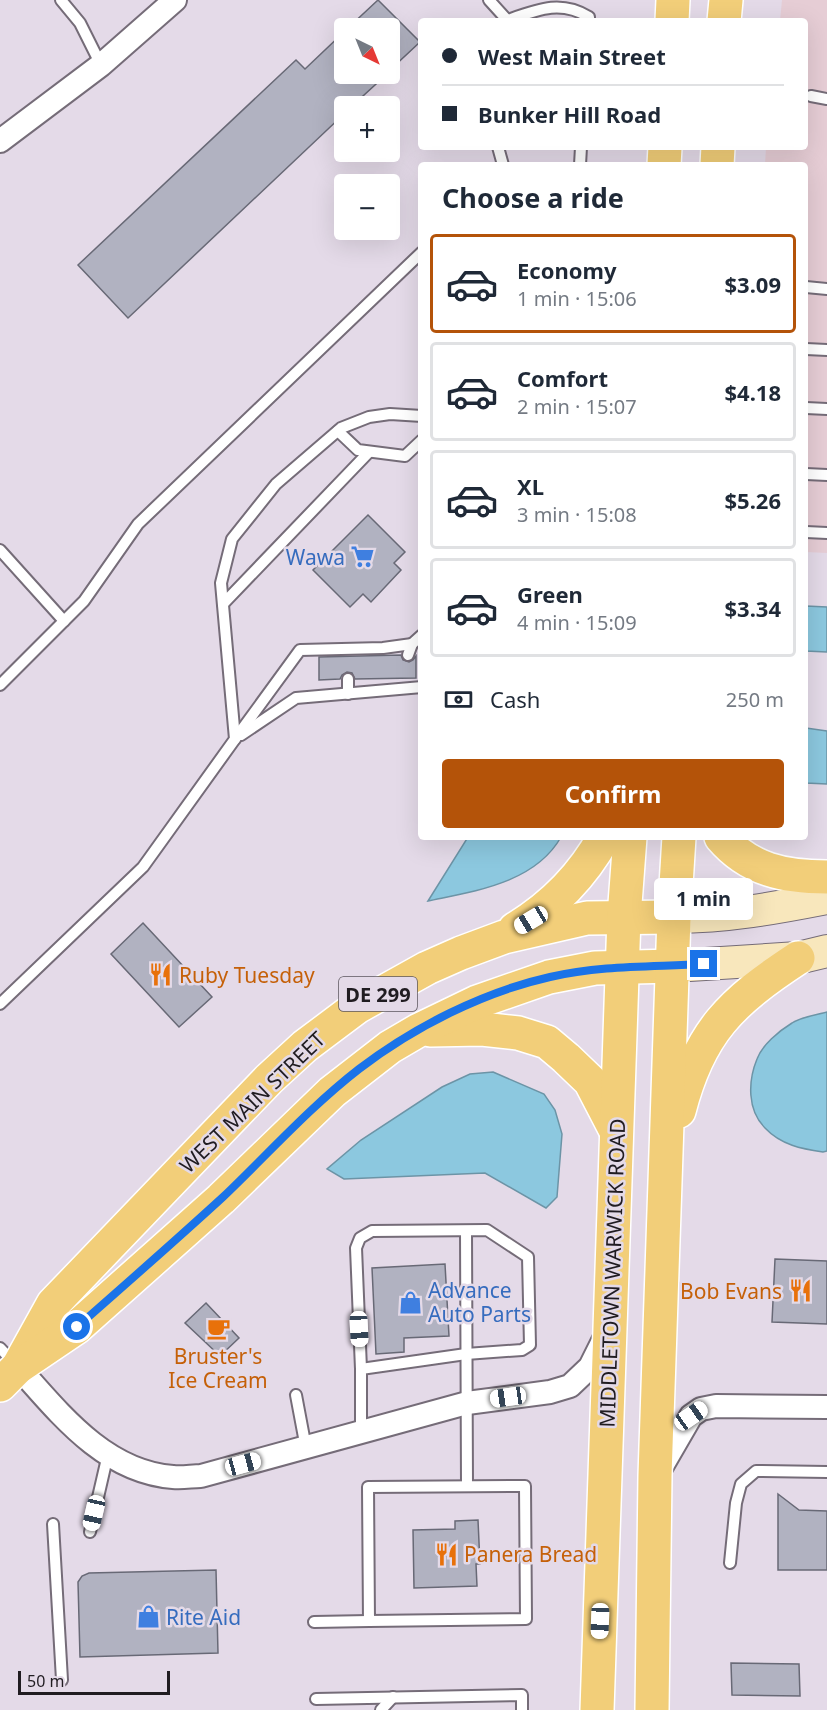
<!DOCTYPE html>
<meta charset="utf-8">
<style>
:root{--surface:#fff;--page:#f2f2f3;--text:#1f2937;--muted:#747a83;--line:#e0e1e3;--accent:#b45309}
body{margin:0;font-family:"Noto Sans",sans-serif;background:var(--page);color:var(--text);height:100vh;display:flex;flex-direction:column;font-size:22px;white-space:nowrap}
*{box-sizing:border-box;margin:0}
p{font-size:20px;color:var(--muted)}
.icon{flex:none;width:33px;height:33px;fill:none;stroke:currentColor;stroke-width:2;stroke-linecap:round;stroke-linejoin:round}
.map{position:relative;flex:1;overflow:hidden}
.details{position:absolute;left:418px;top:162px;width:390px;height:678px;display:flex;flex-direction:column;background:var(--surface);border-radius:6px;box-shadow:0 6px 24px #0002}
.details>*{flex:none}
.guide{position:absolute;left:418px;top:18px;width:390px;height:132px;border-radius:6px;box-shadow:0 6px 24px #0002;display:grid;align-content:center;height:132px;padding:0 24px;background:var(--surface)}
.needle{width:39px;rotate:137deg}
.tools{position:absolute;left:334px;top:18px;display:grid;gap:12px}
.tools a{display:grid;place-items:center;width:66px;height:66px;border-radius:6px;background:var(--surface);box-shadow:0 6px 24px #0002;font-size:30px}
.scale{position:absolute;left:18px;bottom:15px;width:152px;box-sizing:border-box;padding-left:6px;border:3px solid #201c21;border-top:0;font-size:16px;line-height:21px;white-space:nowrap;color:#201c21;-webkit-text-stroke:4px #e4dae8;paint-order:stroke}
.end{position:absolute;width:27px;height:27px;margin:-14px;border:8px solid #1a73e8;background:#fff;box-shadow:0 0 0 3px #fff}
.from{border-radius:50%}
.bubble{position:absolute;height:42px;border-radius:6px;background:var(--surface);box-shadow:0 6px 24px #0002;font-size:20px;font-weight:700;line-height:42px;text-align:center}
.car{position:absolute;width:18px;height:36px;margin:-18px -9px;border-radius:8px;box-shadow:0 0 4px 2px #0007;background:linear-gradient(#fff 24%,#345 0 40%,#fff 0 76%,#345 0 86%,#fff 0)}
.guide b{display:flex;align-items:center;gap:21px;height:57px;font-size:22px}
.guide b+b{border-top:2px solid var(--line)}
.guide i{width:15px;height:15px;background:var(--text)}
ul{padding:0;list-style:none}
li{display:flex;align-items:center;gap:18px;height:99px;margin:0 12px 9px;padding:0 12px;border:3px solid var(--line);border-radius:6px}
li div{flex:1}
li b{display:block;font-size:22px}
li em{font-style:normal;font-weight:700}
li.current{border-color:var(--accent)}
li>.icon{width:54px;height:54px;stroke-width:1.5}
h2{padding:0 24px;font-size:27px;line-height:72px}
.pay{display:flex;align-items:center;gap:15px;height:66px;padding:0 24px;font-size:22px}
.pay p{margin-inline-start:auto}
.cta{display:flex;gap:12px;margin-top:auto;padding:12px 24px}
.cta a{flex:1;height:69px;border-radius:6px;background:var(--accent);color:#fff;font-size:24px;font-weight:700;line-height:69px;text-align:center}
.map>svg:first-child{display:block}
.commercial{fill:#e6cdd5}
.water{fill:#8cc8df;stroke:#6c94a6;stroke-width:1.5}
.building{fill:#b1b2c1;stroke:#686976;stroke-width:1.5}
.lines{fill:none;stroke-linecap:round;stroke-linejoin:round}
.lane-casing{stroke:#756c78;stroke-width:14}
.street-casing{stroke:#756c78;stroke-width:26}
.secondary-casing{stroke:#756c78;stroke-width:34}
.primary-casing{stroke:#fff;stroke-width:36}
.lane{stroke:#fff;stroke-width:10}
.street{stroke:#fff;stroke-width:22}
.secondary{stroke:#f8e7bc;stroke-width:32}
.primary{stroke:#f2ce79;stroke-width:33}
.route{stroke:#1a73e8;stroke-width:8}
.labels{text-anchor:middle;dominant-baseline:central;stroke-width:5;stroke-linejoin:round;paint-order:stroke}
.shield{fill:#e4dae8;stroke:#5b555d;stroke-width:1.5}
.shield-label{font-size:20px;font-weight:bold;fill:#201c21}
.shop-label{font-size:21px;fill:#366cbe;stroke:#e4dae8;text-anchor:start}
.food-label{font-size:21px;fill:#c56008;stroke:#e4dae8;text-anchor:start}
.street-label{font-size:21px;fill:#201c21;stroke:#e4dae8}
</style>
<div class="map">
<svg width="827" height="1710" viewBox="0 0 827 1710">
<rect width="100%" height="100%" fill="#e4dae8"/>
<path class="commercial" d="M782,0H827V553L806,552V165H765L766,147H806V21H780Z"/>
<g class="water">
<path d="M806,606L827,607V652L806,651Z"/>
<path d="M806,728L827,731V784L806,783Z"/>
<path d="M468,837H561C535,883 475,891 428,901Z"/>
<path d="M827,1012V1151L823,1152C802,1149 781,1145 765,1128C747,1110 748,1081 757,1059C762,1045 779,1031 792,1023C801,1017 816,1015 827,1012Z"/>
<path d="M493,1072L544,1094L555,1110L562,1134L557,1197L546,1208L485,1173L344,1179L327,1169L361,1140L442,1087L470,1074Z"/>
</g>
<g class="building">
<path d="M378,0L420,42L390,70V28H348Z"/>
<path d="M345,31V74H387L352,106H345V113L128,318L78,265L296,60L305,69Z"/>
<path d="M368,515L405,552L394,563L401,570L371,602L363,594L350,607L313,570Z"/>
<path d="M401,655L403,660L409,662L413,660L416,656V678L355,679L352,673L347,672L342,675L340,679L319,680V657Z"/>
<path d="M143,923L212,997L179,1027L111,954Z"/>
<path d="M775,1259L827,1261V1324L772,1322Z"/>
<path d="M445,1264L449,1336L404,1338V1352L376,1354L372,1268Z"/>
<path d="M206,1303L239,1338L220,1356L185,1323Z"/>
<path d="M778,1494L799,1510L827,1511V1570H778Z"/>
<path d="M478,1520L480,1564H476L477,1586L414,1588L413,1530L455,1529V1521Z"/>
<path d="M216,1570L218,1653L80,1657L78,1582L82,1576L89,1573Z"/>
<path d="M731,1663L799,1664L800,1696L732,1695Z"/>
</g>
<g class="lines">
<defs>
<g id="lane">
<path d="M61,0L80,23L101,65"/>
<path d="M489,0L508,21"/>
<path d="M508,20C539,9 561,0 589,17V21"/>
<path d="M811,96L827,99"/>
<path d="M498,147L503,165"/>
<path d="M580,165L581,147"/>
<path d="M806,287L827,289"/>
<path d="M806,349L827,350"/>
<path d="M806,408L827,409"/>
<path d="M338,431L358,450L405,456L422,440"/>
<path d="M806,474L827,475"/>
<path d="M806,532L827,533"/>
<path d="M0,550L64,621"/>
<path d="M223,604L369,452"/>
<path d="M408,655L412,644L422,635"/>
<path d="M0,685L84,601L138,524L422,252"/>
<path d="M348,694V679"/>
<path d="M241,735L296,698L422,687"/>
<path d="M235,739L300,650L383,648L412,644"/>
<path d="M0,1004L143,867L235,739L221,583L232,539L276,484L341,428L369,417L390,414L422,416"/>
<path d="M466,1231L467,1486"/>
<path d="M0,1348L16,1365"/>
<path d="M296,1395L306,1448"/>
<path d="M361,1432V1369L466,1354L522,1350L530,1345L528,1257L487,1230L372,1231L360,1238L356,1248L361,1369"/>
<path d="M525,1486L526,1619L369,1621L368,1487Z"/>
<path d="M53,1524L62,1680"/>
<path d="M90,1532L108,1454"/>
<path d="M730,1563L736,1503L741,1484L756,1471L827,1472"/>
<path d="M314,1622L369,1621"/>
<path d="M316,1699L522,1695V1710"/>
<path d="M381,1710L393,1697"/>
</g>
<g id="street">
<path d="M0,141L101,65L175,0"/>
<path d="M18,1367C60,1414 105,1472 173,1477C183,1478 192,1476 201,1476L467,1403L550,1392L570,1386L590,1367L606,1335"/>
<path d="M658,1473L691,1416L701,1409L716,1406L827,1407"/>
</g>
<g id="secondary">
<path d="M674,917C727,917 776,908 827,898"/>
<path d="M674,966L798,958L827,951"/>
</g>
<g id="primary">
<path d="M672,21L673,0"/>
<path d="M724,21L726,0"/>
<path d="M664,165L665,147"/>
<path d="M717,165L718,147"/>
<path d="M721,837C749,870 785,877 827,877"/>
<path d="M515,929C553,906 583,875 604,837"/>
<path d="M430,1030L482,1029L518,1033L547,1042L566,1058L590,1081L616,1131"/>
<path d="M679,1111C699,1032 731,1002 798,958"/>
<path d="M18,1367L53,1304L269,1079L305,1046L357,1007L427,968L461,953L504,937L587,918L674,917"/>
<path d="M0,1385L18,1367L77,1327L221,1199L332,1092L390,1047L419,1030L477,1002L549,977L595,968L674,966"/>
<path d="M597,1710L624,917L630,837"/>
<path d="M652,1710L655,1476L674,917L679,837"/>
</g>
</defs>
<use href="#lane" class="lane-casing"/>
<use href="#street" class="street-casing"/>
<use href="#secondary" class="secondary-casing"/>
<use href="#primary" class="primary-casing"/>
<use href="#lane" class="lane"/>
<use href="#street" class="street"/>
<use href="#secondary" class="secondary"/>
<use href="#primary" class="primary"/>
</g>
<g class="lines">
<path class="route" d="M77,1327C126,1284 175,1241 223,1197C268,1154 310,1107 359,1069C414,1027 483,992 550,977C601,965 652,967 704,964"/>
</g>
<defs>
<symbol id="supermarket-bare" viewBox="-9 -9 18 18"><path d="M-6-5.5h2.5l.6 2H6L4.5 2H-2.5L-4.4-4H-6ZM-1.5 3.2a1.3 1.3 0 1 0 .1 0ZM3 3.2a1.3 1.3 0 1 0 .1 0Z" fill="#3f7fe0" stroke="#e4dae8" stroke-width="2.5" paint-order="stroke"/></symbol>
<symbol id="restaurant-bare" viewBox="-9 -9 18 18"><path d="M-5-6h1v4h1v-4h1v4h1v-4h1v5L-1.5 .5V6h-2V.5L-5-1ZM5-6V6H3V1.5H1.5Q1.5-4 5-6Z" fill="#e8710a" stroke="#e4dae8" stroke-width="2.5" paint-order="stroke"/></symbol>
<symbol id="shop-bare" viewBox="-9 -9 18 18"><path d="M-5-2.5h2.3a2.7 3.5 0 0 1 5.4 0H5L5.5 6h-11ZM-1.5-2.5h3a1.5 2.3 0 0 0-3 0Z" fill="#3f7fe0" stroke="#e4dae8" stroke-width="2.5" paint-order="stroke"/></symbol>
<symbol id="cafe-bare" viewBox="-9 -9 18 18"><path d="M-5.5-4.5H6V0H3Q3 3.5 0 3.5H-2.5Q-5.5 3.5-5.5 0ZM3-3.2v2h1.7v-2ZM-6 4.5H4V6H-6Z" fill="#e8710a" stroke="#e4dae8" stroke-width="2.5" paint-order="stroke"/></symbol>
</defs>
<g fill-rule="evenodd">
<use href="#supermarket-bare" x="346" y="540" width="33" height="33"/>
<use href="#restaurant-bare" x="144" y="958" width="33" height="33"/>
<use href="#restaurant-bare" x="784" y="1274" width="33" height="33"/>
<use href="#shop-bare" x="394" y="1286" width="33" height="33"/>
<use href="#cafe-bare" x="202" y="1312" width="33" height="33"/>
<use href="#restaurant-bare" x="430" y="1538" width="33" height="33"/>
<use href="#shop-bare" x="132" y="1600" width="33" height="33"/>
</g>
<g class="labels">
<rect class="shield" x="339" y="977" width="78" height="34" rx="4.5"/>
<g class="shield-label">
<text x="378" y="994">DE 299</text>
</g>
<g class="shop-label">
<text x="345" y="557" text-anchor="end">Wawa</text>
<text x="428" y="1290">Advance<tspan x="428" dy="24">Auto Parts</tspan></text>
<text x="166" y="1617">Rite Aid</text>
</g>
<g class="food-label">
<text x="179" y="975">Ruby Tuesday</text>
<text x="782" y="1291" text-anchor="end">Bob Evans</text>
<text x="218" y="1356" text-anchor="middle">Bruster's<tspan x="218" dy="24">Ice Cream</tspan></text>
<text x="464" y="1554">Panera Bread</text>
</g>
<g class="street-label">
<text transform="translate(252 1102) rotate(-44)">WEST MAIN STREET</text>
<text transform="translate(612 1273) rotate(-88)">MIDDLETOWN WARWICK ROAD</text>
</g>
</g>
</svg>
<div class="tools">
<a><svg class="needle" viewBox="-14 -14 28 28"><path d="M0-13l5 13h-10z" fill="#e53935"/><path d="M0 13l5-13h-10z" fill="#747a83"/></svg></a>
<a>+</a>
<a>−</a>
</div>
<div class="scale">50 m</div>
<i class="end from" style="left:77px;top:1327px"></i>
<i class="end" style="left:704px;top:964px"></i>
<div class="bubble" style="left:654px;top:878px;width:99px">1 min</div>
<i class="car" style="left:531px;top:920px;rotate:239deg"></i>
<i class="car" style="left:359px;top:1329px;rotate:177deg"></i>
<i class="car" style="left:508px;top:1397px;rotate:262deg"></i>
<i class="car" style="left:691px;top:1416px;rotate:55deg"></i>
<i class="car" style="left:243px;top:1464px;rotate:75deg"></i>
<i class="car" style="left:94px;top:1513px;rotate:193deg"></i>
<i class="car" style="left:600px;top:1621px;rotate:182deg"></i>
<div class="guide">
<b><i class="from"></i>West Main Street</b>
<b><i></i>Bunker Hill Road</b>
</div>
<section class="details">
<h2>Choose a ride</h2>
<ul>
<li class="current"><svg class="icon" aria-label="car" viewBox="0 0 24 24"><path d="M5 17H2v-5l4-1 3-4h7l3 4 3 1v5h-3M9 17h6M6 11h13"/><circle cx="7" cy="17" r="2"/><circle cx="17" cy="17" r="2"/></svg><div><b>Economy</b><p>1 min · 15:06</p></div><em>$3.09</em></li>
<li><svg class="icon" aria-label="car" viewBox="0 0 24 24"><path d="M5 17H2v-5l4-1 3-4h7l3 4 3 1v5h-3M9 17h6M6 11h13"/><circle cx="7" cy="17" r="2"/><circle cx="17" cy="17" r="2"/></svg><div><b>Comfort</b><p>2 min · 15:07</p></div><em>$4.18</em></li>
<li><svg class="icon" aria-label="car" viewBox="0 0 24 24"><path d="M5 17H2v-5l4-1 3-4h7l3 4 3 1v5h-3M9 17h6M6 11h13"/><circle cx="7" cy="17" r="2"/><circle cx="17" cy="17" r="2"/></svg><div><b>XL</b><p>3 min · 15:08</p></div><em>$5.26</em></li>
<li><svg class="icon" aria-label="car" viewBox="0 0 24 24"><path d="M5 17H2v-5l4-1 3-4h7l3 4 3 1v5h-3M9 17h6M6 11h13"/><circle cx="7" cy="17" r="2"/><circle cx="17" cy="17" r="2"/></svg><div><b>Green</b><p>4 min · 15:09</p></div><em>$3.34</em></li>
</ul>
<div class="pay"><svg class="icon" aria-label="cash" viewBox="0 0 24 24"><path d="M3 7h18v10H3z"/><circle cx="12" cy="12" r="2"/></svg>Cash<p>250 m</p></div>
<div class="cta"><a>Confirm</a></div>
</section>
</div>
